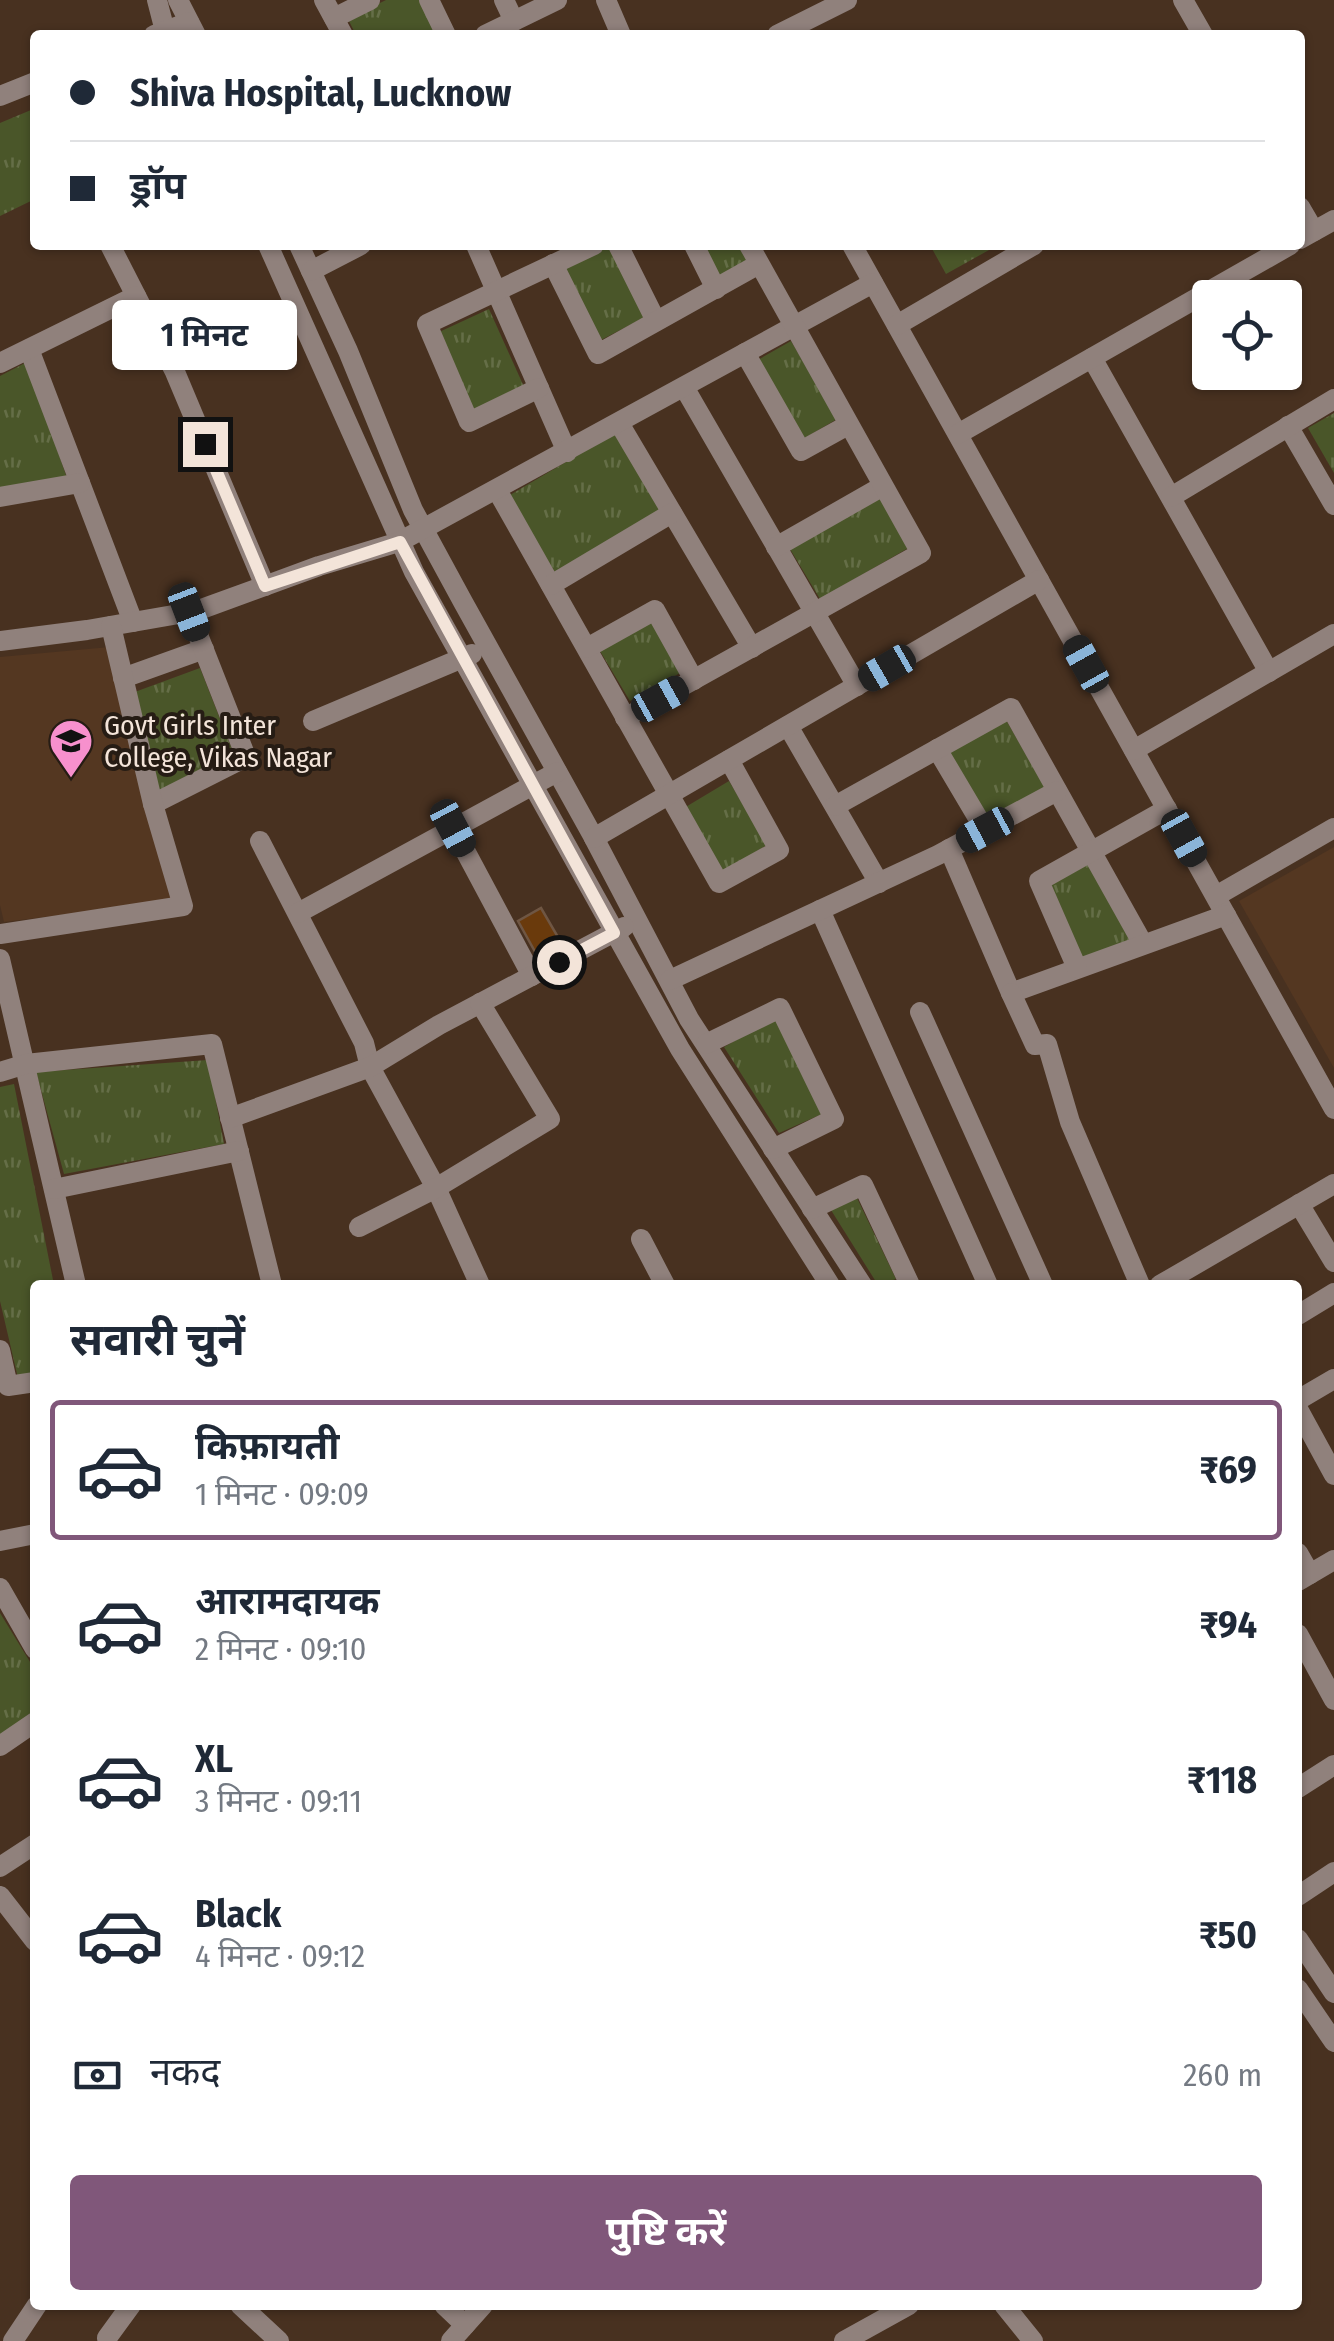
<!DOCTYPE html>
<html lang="hi">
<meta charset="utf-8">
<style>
:root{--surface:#fff;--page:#f2f2f3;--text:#1f2937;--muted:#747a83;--line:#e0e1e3;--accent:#80577a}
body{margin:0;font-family:"Fira Sans Condensed","Noto Sans Devanagari",sans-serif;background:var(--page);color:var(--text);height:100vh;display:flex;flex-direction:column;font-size:38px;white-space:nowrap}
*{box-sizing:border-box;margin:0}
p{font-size:32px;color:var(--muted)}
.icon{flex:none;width:55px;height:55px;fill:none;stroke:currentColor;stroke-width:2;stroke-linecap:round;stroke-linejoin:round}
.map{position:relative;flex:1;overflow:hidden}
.side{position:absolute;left:30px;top:1280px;width:1272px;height:1030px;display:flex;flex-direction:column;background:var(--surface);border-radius:10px;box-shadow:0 2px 8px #0004}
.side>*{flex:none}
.top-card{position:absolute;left:30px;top:30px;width:1275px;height:220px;border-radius:10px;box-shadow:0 2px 8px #0004;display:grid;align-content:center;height:220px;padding:0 40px;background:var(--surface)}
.tools{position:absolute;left:1192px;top:280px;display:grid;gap:20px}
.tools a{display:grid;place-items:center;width:110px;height:110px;border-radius:10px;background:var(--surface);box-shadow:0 2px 8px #0004;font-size:50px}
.end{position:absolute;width:45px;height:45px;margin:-22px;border:12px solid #f3e4d9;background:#111;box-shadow:0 0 0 5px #111}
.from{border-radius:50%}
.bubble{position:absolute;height:70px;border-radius:10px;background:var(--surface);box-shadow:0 2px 8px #0004;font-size:32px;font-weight:700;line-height:70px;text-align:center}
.car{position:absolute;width:30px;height:60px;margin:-30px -15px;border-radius:12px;box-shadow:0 0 8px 2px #0007;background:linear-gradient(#222 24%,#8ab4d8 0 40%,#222 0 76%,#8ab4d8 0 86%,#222 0)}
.top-card b{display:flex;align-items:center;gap:35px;height:95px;font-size:38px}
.top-card b+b{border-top:2px solid var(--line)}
.top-card i{width:25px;height:25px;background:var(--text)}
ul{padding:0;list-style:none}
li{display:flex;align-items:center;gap:30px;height:140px;margin:0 20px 15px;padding:0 20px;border:5px solid transparent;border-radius:10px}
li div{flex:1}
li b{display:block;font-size:38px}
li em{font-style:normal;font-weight:700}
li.selected{border-color:var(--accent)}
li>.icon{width:90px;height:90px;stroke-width:1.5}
h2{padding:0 40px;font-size:45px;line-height:120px}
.pay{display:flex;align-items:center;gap:25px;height:110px;padding:0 40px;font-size:38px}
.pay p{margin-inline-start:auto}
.action{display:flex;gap:20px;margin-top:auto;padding:20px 40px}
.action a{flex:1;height:115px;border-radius:10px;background:var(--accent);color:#fff;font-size:40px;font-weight:700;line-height:115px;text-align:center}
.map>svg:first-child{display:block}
.built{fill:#543721}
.park{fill:url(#park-tufts)}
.building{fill:#6a3a0c;stroke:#6f5643;stroke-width:2.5}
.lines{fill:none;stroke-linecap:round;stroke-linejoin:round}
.minor{stroke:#90817c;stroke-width:20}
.route{stroke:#f3e4d9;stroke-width:12}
.labels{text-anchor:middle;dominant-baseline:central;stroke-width:8;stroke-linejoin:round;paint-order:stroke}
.poi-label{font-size:28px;fill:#f3e4d9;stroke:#261c14;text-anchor:start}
</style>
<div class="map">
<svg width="1334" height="2341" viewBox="0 0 1334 2341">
<defs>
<pattern id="park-tufts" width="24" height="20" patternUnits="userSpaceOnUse" patternTransform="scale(2.5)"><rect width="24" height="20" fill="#4a5629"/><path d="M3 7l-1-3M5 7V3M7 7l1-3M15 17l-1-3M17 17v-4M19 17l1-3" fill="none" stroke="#656e47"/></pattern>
</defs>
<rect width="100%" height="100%" fill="#483120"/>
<g class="built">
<path d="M110,647L173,901L4,922L0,905V657Z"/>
<path d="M1334,847V1068L1239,901Z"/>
</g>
<g class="park">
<path d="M386,0H420L438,35H356L348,19Z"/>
<path d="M31,110L35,116V199L0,216V123Z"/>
<path d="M610,245L647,316L601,340L564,269Z"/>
<path d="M701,245H743L751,260L719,278Z"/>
<path d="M930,245H998L946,274Z"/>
<path d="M489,309L525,389L473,413L437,333Z"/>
<path d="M791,341L837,419L803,439L756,361Z"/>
<path d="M27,362L68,481L0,493V376Z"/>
<path d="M1334,413V473L1308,428Z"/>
<path d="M615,433L661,511L555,573L510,495Z"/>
<path d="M881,497L910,547L820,599L790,549Z"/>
<path d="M651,622L680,673L630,701L600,651Z"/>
<path d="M200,668L235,757L160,794L132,693Z"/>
<path d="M1006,720L1045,787L986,821L947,754Z"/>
<path d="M729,781L767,845L723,872L684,808Z"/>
<path d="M1090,861L1133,940L1079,961L1047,883Z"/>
<path d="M775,1018L822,1114L779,1133L724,1047Z"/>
<path d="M208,1060L224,1144L64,1174L36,1072Z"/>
<path d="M14,1084L54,1285H35V1376L18,1378L0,1301V1087Z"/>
<path d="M857,1198L896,1279L878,1285L831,1210Z"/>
<path d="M0,1613L35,1670V1716L0,1739Z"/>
</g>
<path class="building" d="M541,908L562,944L538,957L518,921Z"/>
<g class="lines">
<g class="minor">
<path d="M157,0L166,35"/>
<path d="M178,0L196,35"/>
<path d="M324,0L343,35"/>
<path d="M429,0L446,35"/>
<path d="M504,0L514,21"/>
<path d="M606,0L621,35"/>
<path d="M1183,0L1203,35"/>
<path d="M334,18L370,0"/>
<path d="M154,35L189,22"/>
<path d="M485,35L557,0"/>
<path d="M777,35L847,0"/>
<path d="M0,96L35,82"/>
<path d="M1300,207L1314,231"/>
<path d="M1300,239L1334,220"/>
<path d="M110,245L175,372L265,586"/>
<path d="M268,245L414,572L680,1049L830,1285"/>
<path d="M299,245L348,351L413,510L463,602L594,838L689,1019L862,1285"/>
<path d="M476,245L567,452"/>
<path d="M618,245L656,321"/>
<path d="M694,245L716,289"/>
<path d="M852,245L1334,1109"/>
<path d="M553,264L598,354L759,264"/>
<path d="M311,271L361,245"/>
<path d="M897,325L1034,245"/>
<path d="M29,349L133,622"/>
<path d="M745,353L801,451L848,425"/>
<path d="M1092,358L1269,672"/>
<path d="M0,363L136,296"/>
<path d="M684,387L857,686"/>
<path d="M539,388L469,422L427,324L594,245"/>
<path d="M619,423L752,648"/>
<path d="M1288,426L1334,505"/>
<path d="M958,434L1290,245"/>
<path d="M497,490L719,883L779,850L729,760"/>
<path d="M0,497L80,483"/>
<path d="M1171,497L1334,399"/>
<path d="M776,547L883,486"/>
<path d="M551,585L672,513"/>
<path d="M0,641L87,630L196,611L319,566L399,542L873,283"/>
<path d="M587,648L655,610L694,680"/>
<path d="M123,678L204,649"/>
<path d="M625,718L921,553L749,245"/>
<path d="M313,721L472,654"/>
<path d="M788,726L879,883"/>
<path d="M937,749L985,830"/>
<path d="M1134,750L1334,634"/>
<path d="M153,804L246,757L189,612"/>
<path d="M835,806L1011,708L1143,944"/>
<path d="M453,828L532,976"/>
<path d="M594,838L1039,580"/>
<path d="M260,841L364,1043L370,1067L436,1188L480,1285"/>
<path d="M949,849L1011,993L1226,915"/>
<path d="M1216,896L1334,828"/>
<path d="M820,910L988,1285"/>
<path d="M298,913L557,772"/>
<path d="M0,934L183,906L153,804L111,626"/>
<path d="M0,959L76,1285"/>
<path d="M1077,968L1039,881L1167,809"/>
<path d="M670,980L938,855L1057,791"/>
<path d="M1011,993L1035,1045L1047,1044L1070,1122L1140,1285"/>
<path d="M920,1012L1043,1285"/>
<path d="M706,1044L780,1008L834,1119L773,1149"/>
<path d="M0,1072L26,1064L212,1044L272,1285"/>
<path d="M230,1118L370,1067L439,1025L624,927"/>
<path d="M54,1189L239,1151"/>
<path d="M1299,1204L1334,1262"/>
<path d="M812,1209L863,1185L910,1285"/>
<path d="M359,1227L436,1188L550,1119L480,1003"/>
<path d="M641,1239L665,1285"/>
<path d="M1160,1285L1334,1184"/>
<path d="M1298,1315L1334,1293"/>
<path d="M0,1350L8,1386L35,1382"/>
<path d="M1298,1400L1334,1379"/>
<path d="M1298,1409L1334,1475"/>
<path d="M0,1541L35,1534"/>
<path d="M1298,1553L1310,1574"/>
<path d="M1298,1581L1334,1560"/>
<path d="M0,1588L35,1649"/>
<path d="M1298,1634L1334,1700"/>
<path d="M0,1746L35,1722"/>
<path d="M1298,1788L1334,1765"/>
<path d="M0,1867L35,1844"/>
<path d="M0,1896L35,1941"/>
<path d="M1298,1896L1334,1872"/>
<path d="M1298,1939L1334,1993"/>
<path d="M1298,1989L1334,2042"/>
<path d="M240,2305L279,2341"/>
<path d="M444,2305L465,2325"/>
<path d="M1004,2305L1033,2341"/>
<path d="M107,2338L131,2305"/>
<path d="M13,2341L37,2305"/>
<path d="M451,2341L483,2305"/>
<path d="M844,2341L909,2305"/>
</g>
</g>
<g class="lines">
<path class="route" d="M205,444L265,586L400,542L614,933L559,962"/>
</g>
<defs>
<symbol id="university-pin" viewBox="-11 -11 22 30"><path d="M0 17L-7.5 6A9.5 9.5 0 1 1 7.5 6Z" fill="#f790cd" stroke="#261c14"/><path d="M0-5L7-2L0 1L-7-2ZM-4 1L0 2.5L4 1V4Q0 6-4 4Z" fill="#111"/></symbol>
</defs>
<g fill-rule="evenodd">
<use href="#university-pin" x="46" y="716" width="50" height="68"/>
</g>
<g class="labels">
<g class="poi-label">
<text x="104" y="725">Govt Girls Inter<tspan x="104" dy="32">College, Vikas Nagar</tspan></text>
</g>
</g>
</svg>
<div class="tools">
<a><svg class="icon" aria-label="locate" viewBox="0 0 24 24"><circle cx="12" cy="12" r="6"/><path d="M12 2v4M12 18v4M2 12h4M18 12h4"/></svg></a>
</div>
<i class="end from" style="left:559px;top:962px"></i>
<i class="end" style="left:205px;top:444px"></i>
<div class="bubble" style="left:112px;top:300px;width:185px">1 मिनट</div>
<i class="car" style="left:189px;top:612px;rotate:159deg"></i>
<i class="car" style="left:1086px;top:664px;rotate:331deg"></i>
<i class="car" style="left:887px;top:668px;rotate:240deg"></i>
<i class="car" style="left:660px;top:699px;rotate:61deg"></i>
<i class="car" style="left:453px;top:828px;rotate:152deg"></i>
<i class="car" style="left:985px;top:830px;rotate:242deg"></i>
<i class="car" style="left:1184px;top:838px;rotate:151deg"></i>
<div class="top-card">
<b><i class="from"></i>Shiva Hospital, Lucknow</b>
<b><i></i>ड्रॉप</b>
</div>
<section class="side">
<h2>सवारी चुनें</h2>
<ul>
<li class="selected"><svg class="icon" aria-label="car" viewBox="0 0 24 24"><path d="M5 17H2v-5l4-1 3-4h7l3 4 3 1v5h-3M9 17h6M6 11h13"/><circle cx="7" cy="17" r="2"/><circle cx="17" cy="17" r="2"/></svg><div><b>किफ़ायती</b><p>1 मिनट · 09:09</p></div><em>₹69</em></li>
<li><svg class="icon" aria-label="car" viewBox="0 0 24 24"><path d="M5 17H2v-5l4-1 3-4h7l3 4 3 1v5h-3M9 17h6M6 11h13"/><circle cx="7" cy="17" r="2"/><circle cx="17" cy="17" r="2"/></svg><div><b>आरामदायक</b><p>2 मिनट · 09:10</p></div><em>₹94</em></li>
<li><svg class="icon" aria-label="car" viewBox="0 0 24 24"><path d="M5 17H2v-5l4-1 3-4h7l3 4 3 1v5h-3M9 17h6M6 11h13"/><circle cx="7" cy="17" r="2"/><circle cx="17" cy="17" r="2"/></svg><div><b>XL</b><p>3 मिनट · 09:11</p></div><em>₹118</em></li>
<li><svg class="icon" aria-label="car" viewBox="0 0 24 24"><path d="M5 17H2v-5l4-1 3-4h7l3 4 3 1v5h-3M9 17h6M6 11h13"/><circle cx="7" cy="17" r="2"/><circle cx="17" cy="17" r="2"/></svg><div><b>Black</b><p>4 मिनट · 09:12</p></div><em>₹50</em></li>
</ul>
<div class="pay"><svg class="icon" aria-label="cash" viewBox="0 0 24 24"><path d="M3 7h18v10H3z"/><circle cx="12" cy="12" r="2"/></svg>नकद<p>260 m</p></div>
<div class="action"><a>पुष्टि करें</a></div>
</section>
</div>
